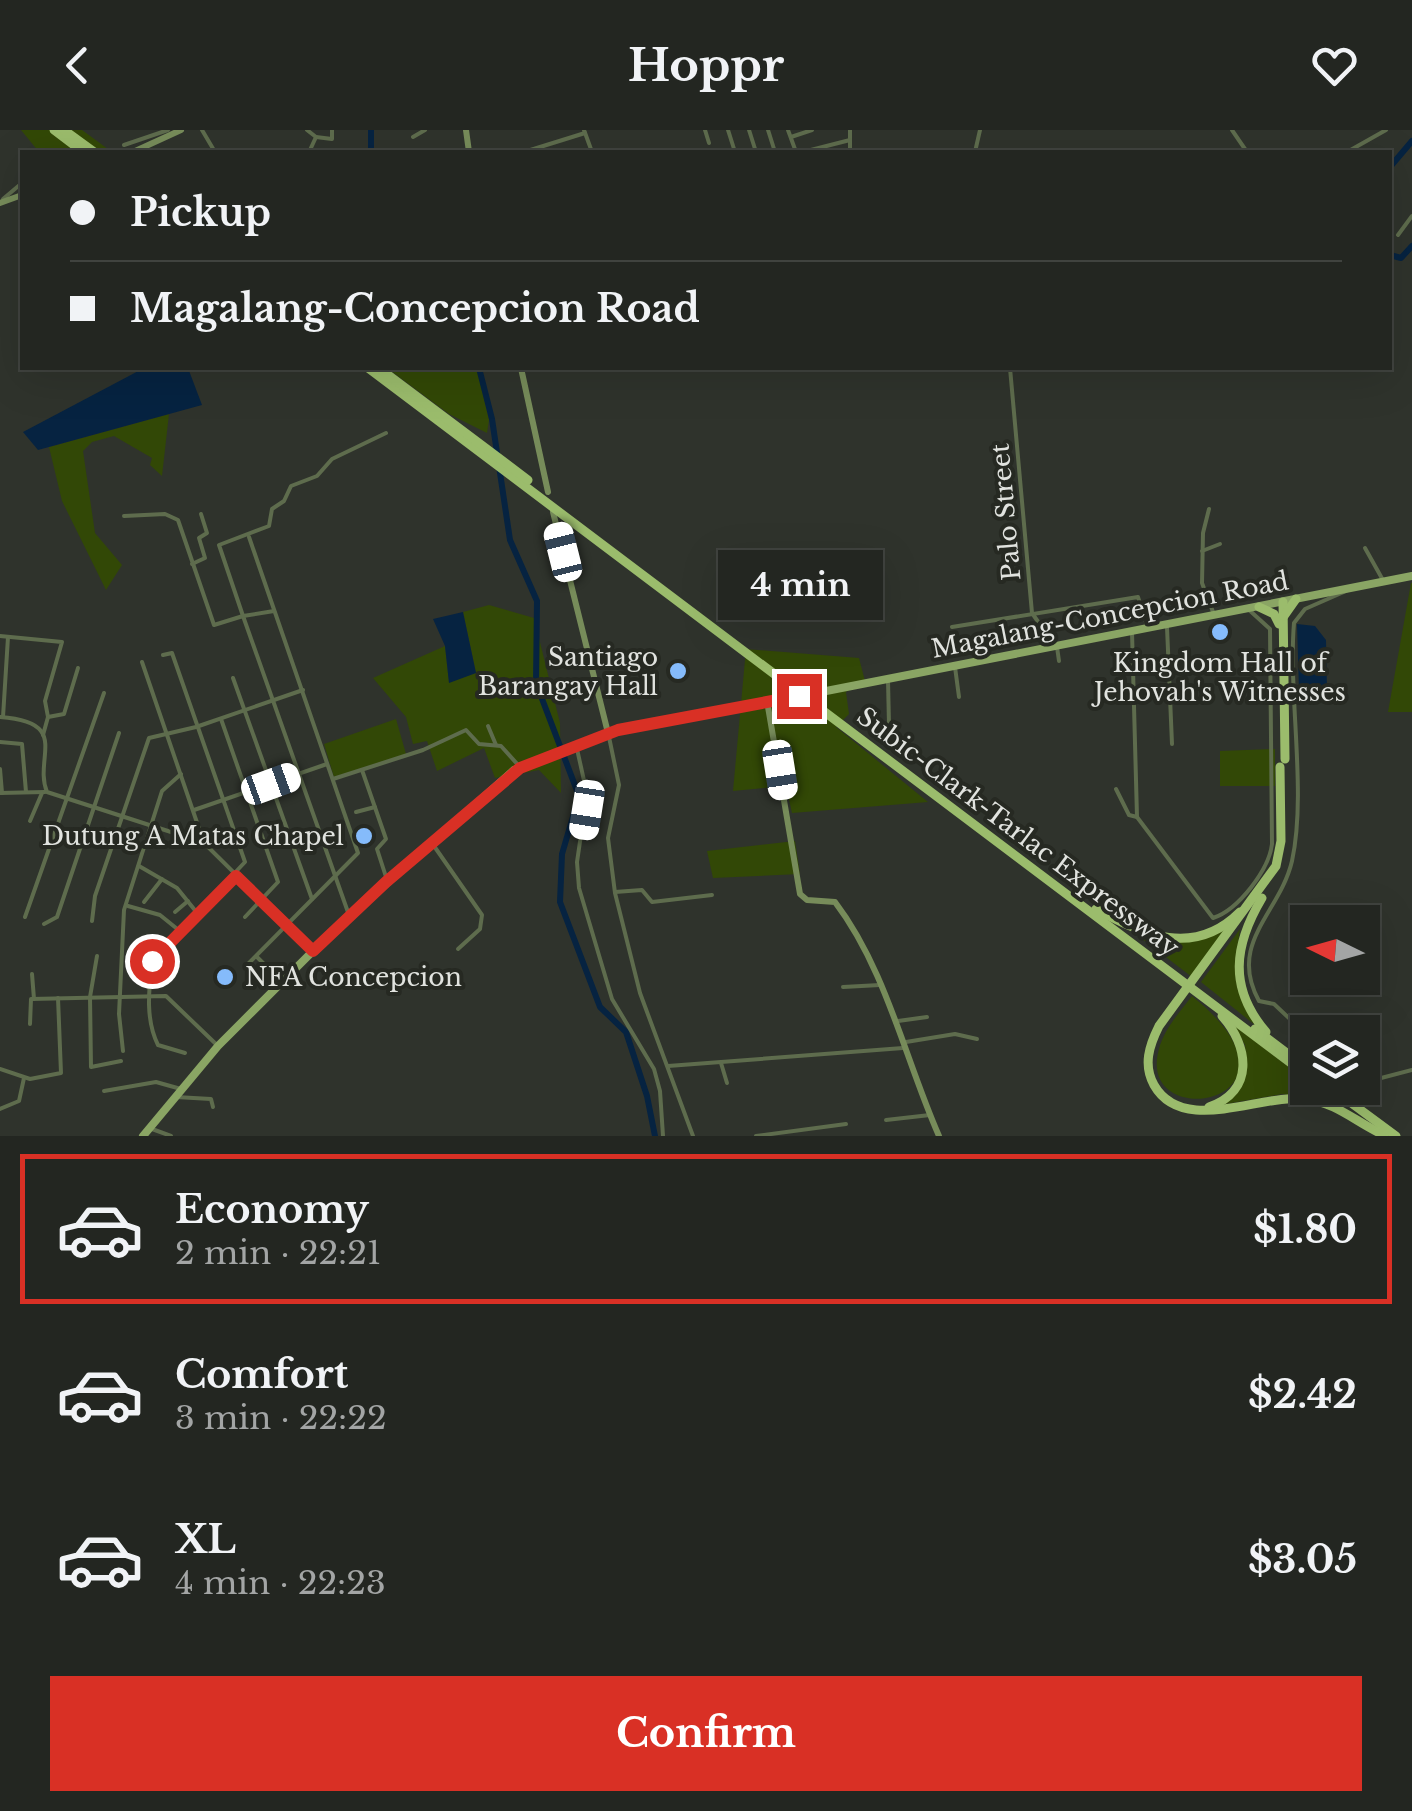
<!DOCTYPE html>
<meta charset="utf-8">
<style>
:root{--surface:#232621;--page:#2f322e;--text:#f1f3f6;--muted:#a3a5a5;--line:#40433f;--accent:#d93025}
body{margin:0;font-family:"Libre Baskerville",serif;background:var(--page);color:var(--text);height:100vh;display:flex;flex-direction:column;font-size:38px;white-space:nowrap}
*{box-sizing:border-box;margin:0}
p{font-size:32px;color:var(--muted)}
.icon{flex:none;width:55px;height:55px;fill:none;stroke:currentColor;stroke-width:2;stroke-linecap:round;stroke-linejoin:round}
.map{position:relative;height:1006px;overflow:hidden}
.panel{display:flex;flex-direction:column;background:var(--surface);flex:1}
.panel>*{flex:none}
.banner{position:absolute;left:20px;top:20px;width:1372px;height:220px;border-radius:0px;box-shadow:0 10px 40px #0002,0 0 0 2px var(--line);display:grid;align-content:center;height:220px;padding:0 50px;background:var(--surface)}
.needle{width:65px;rotate:275deg}
.tools{position:absolute;left:1290px;top:775px;display:grid;gap:20px}
.tools a{display:grid;place-items:center;width:90px;height:90px;border-radius:0px;background:var(--surface);box-shadow:0 10px 40px #0002,0 0 0 2px var(--line);font-size:50px}
.end{position:absolute;width:45px;height:45px;margin:-22px;border:12px solid #d93025;background:#fff;box-shadow:0 0 0 5px #fff}
.from{border-radius:50%}
.bubble{position:absolute;height:70px;border-radius:0px;background:var(--surface);box-shadow:0 10px 40px #0002,0 0 0 2px var(--line);font-size:32px;font-weight:700;line-height:70px;text-align:center}
.car{position:absolute;width:30px;height:60px;margin:-30px -15px;border-radius:12px;box-shadow:0 0 8px 2px #0007;background:linear-gradient(#fff 24%,#345 0 40%,#fff 0 76%,#345 0 86%,#fff 0)}
.banner b{display:flex;align-items:center;gap:35px;height:95px;font-size:38px}
.banner b+b{border-top:2px solid var(--line)}
.banner i{width:25px;height:25px;background:var(--text)}
ul{padding:18px 0 0;list-style:none}
li{display:flex;align-items:center;gap:30px;height:150px;margin:0 20px 15px;padding:0 30px;border:5px solid transparent;border-radius:0px}
li div{flex:1}
li b{display:block;font-size:38px}
li em{font-style:normal;font-weight:700}
li.selected{border-color:var(--accent)}
li>.icon{width:90px;height:90px;stroke-width:1.5}
.primary-button{display:flex;gap:20px;margin-top:auto;padding:20px 50px}
.primary-button a{flex:1;height:115px;border-radius:0px;background:var(--accent);color:#fff;font-size:40px;font-weight:700;line-height:115px;text-align:center}
header{display:flex;justify-content:space-between;align-items:center;height:130px;padding:0 50px;background:var(--surface);font-size:45px;font-weight:700}
.map>svg:first-child{display:block}
.green{fill:#324806}
.water{fill:#062341}
.lines{fill:none;stroke-linecap:round;stroke-linejoin:round}
.stream{stroke:#062341;stroke-width:2.5}
.river{stroke:#062341;stroke-width:6}
.street{stroke:#5e6c4d;stroke-width:4}
.secondary{stroke:#778c5a;stroke-width:6}
.primary{stroke:#8aa564;stroke-width:8}
.highway{stroke:#9bbc6c;stroke-width:9}
.route{stroke:#d93025;stroke-width:12}
.poi-dot{fill:#85bbfb;stroke:#262922;stroke-width:4}
.labels{text-anchor:middle;dominant-baseline:central;stroke-width:8;stroke-linejoin:round;paint-order:stroke}
.street-label{font-size:25px;fill:#e1e3df;stroke:#262922}
.poi-label{font-size:25px;fill:#e1e3df;stroke:#262922;text-anchor:end}
</style>
<header><svg class="icon" aria-label="back" viewBox="0 0 24 24"><path d="M15 5l-7 7 7 7"/></svg>Hoppr<svg class="icon" aria-label="heart" viewBox="0 0 24 24"><path d="M12 20l-8-8c-3-5 5-10 8-4 3-6 11-1 8 4z"/></svg></header>
<div class="map">
<svg width="1412" height="1006" viewBox="0 0 1412 1006">
<rect width="100%" height="100%" fill="#2f332c"/>
<g class="green">
<path d="M21,0H82L112,22H39Z"/>
<path d="M387,238H477L489,290L487,303L449,284Z"/>
<path d="M169,284L162,346L150,335L152,328L114,306L92,312L83,321L95,403L122,435L106,460L62,371L49,317Z"/>
<path d="M1412,453V582H1388L1411,453Z"/>
<path d="M489,475L534,488L560,593L561,663L539,640L495,648L484,618L437,641L427,611L413,614L406,587L373,548L445,516L449,552L476,543L463,482Z"/>
<path d="M746,519L859,528L865,551L846,562L849,584L836,597L928,672L792,683L786,656L733,661Z"/>
<path d="M396,589L406,624L334,647L324,614Z"/>
<path d="M1275,619V656H1220V621Z"/>
<path d="M795,711L800,744L713,748L707,721Z"/>
<path d="M1232,793L1192,847L1137,805L1167,811Z"/>
<path d="M1240,799L1235,835L1255,895L1201,852Z"/>
<path d="M1192,866C1325,973 1134,1006 1159,919C1164,899 1180,882 1192,866Z"/>
<path d="M1233,894L1307,951L1308,958H1317L1336,972L1282,964L1220,975L1247,940L1245,915Z"/>
</g>
<g class="water">
<path d="M144,238H188L202,275L38,320L23,302Z"/>
<path d="M463,482L476,543L449,553L445,516L433,489Z"/>
<path d="M1297,494L1315,496L1326,510L1327,562L1299,560Z"/>
</g>
<g class="lines">
<path class="stream" d="M1401,128V129"/>
<g class="river">
<path d="M371,22V0"/>
<path d="M1390,37L1412,11"/>
<path d="M1390,125L1401,128L1412,116"/>
<path d="M479,238L492,289L510,410L537,471L536,553L579,666L562,724L560,772L600,877L626,902L647,966L655,1006"/>
</g>
<g class="street">
<path d="M202,0L215,22"/>
<path d="M307,0L316,7"/>
<path d="M584,0L592,22"/>
<path d="M705,0L709,13"/>
<path d="M728,0L735,22"/>
<path d="M749,0L756,22"/>
<path d="M768,0L775,22"/>
<path d="M788,0L796,22"/>
<path d="M850,0V22"/>
<path d="M1232,0L1247,22"/>
<path d="M413,7L425,0"/>
<path d="M791,7L812,0"/>
<path d="M124,15L168,0"/>
<path d="M310,20L316,7L332,9V0"/>
<path d="M524,22L585,3"/>
<path d="M803,22L850,10"/>
<path d="M975,22L980,0"/>
<path d="M1347,22L1386,0"/>
<path d="M3,69L22,53"/>
<path d="M1398,105L1412,86"/>
<path d="M1010,238L1032,483L1041,496L1044,518"/>
<path d="M1209,379L1203,403L1202,453L1213,482"/>
<path d="M124,386L165,384L178,390L214,495L243,486L349,785"/>
<path d="M1365,418L1384,452"/>
<path d="M1202,421L1220,414"/>
<path d="M192,434L205,428L199,408L207,403L201,384"/>
<path d="M274,481L243,486L219,415L269,396L272,379L284,371L291,356L317,346L332,329L386,303"/>
<path d="M952,497L1138,467L1147,495"/>
<path d="M1167,497L1172,614"/>
<path d="M0,506L62,512L45,571L48,587L43,605"/>
<path d="M1057,517L1059,531"/>
<path d="M163,525L172,523L245,732L152,831C149,859 145,889 158,915L185,923"/>
<path d="M142,532L204,713L313,821"/>
<path d="M955,537L959,567"/>
<path d="M233,548L312,769"/>
<path d="M888,550L889,595"/>
<path d="M0,587C72,592 33,628 47,662L202,712"/>
<path d="M3,587L8,507"/>
<path d="M48,587L64,584L78,538"/>
<path d="M221,589L278,752L245,787"/>
<path d="M488,596L496,615"/>
<path d="M609,607L619,655L608,708L615,763L640,863L693,1006"/>
<path d="M0,612L22,614L26,662"/>
<path d="M577,619L587,664L577,732L579,758L612,869L654,939L660,961L663,1006"/>
<path d="M0,639L2,663"/>
<path d="M362,640L386,709L377,719L387,750"/>
<path d="M333,649L423,620L466,600L479,614L501,616L519,636"/>
<path d="M1116,659L1129,685L1137,687L1132,502"/>
<path d="M0,663L45,662"/>
<path d="M194,680L327,634"/>
<path d="M356,682L375,677"/>
<path d="M1137,687L1213,788C1238,780 1269,740 1272,714L1270,499L1248,479"/>
<path d="M30,691L42,663"/>
<path d="M434,716L482,785L480,799L458,819"/>
<path d="M139,736L177,758L198,784"/>
<path d="M615,762L642,760L652,772L712,765"/>
<path d="M144,772L162,749"/>
<path d="M128,776L160,785L181,802"/>
<path d="M175,782L188,771"/>
<path d="M25,787L104,563"/>
<path d="M92,791L95,766L149,608L196,597L303,560"/>
<path d="M44,794L57,787L119,603"/>
<path d="M97,826L90,867L91,937L121,931"/>
<path d="M257,827L282,852"/>
<path d="M246,836L358,723L249,407"/>
<path d="M32,844L34,869"/>
<path d="M843,857L880,855"/>
<path d="M898,891L927,887"/>
<path d="M30,894L31,869L166,866L218,916"/>
<path d="M1308,906L1274,874L1259,871C1227,813 1280,783 1292,731C1307,663 1288,565 1294,493L1305,479L1346,461"/>
<path d="M906,912L955,904L977,909"/>
<path d="M123,921L119,884L124,780L162,661L181,644"/>
<path d="M721,933L727,953"/>
<path d="M668,936L903,918"/>
<path d="M0,939L30,949L61,943L58,868"/>
<path d="M1362,953L1412,940"/>
<path d="M104,961L156,952L181,959"/>
<path d="M176,967L211,969L213,977"/>
<path d="M0,979L19,971L24,948"/>
<path d="M886,990L930,985"/>
<path d="M152,999L171,1006"/>
<path d="M756,1006L846,994"/>
</g>
<g class="secondary">
<path d="M466,0L469,22"/>
<path d="M133,22L181,0"/>
<path d="M0,73L22,65"/>
<path d="M521,238L548,362"/>
<path d="M553,382L608,603"/>
<path d="M767,571L800,764L807,770L835,772C886,839 905,929 939,1006"/>
</g>
<g class="primary">
<path d="M816,563L1412,446"/>
<path d="M143,1006L218,916L332,802L514,640L618,600L799,566"/>
</g>
<g class="highway">
<path d="M54,0L83,22"/>
<path d="M64,0L94,22"/>
<path d="M368,238L1308,946"/>
<path d="M379,238L528,350"/>
<path d="M1283,472L1285,629"/>
<path d="M1259,477L1274,484L1279,494"/>
<path d="M1284,486L1296,469"/>
<path d="M1280,637L1281,711L1276,736L1159,896C1149,916 1143,935 1154,955C1183,1006 1261,963 1307,969C1337,973 1357,993 1384,1005"/>
<path d="M1262,768C1234,815 1228,858 1266,902"/>
<path d="M1096,779C1144,805 1194,828 1240,782"/>
<path d="M1255,899L1308,939"/>
<path d="M1331,958L1396,1006"/>
<path d="M1209,977C1255,961 1249,916 1222,886"/>
</g>
</g>
<g class="lines">
<path class="route" d="M152,831L236,746L313,821L386,752L520,638L618,600L799,566"/>
</g>
<g class="poi-dot">
<circle cx="1220" cy="502" r="10"/>
<circle cx="678" cy="541" r="10"/>
<circle cx="364" cy="706" r="10"/>
<circle cx="225" cy="847" r="10"/>
</g>
<g class="labels">
<g class="street-label">
<text transform="translate(1006 382) rotate(-95)">Palo Street</text>
<text transform="translate(1110 485) rotate(-11)">Magalang-Concepcion Road</text>
<text transform="translate(1018 702) rotate(37)">Subic-Clark-Tarlac Expressway</text>
</g>
<g class="poi-label">
<text x="658" y="527">Santiago<tspan x="658" dy="29">Barangay Hall</tspan></text>
<text x="1220" y="533" text-anchor="middle">Kingdom Hall of<tspan x="1220" dy="29">Jehovah's Witnesses</tspan></text>
<text x="344" y="706">Dutung A Matas Chapel</text>
<text x="245" y="847" text-anchor="start">NFA Concepcion</text>
</g>
</g>
</svg>
<div class="tools">
<a><svg class="needle" viewBox="-14 -14 28 28"><path d="M0-13l5 13h-10z" fill="#e53935"/><path d="M0 13l5-13h-10z" fill="#a3a5a5"/></svg></a>
<a><svg class="icon" aria-label="layers" viewBox="0 0 24 24"><path d="M12 4l9 5-9 5-9-5zM3 14l9 5 9-5"/></svg></a>
</div>
<i class="end from" style="left:152px;top:831px"></i>
<i class="end" style="left:799px;top:566px"></i>
<div class="bubble" style="left:718px;top:420px;width:165px">4 min</div>
<i class="car" style="left:563px;top:422px;rotate:346deg"></i>
<i class="car" style="left:780px;top:640px;rotate:171deg"></i>
<i class="car" style="left:271px;top:654px;rotate:70deg"></i>
<i class="car" style="left:587px;top:680px;rotate:189deg"></i>
<div class="banner">
<b><i class="from"></i>Pickup</b>
<b><i></i>Magalang-Concepcion Road</b>
</div>
</div>
<section class="panel">
<ul>
<li class="selected"><svg class="icon" aria-label="car" viewBox="0 0 24 24"><path d="M5 17H2v-5l4-1 3-4h7l3 4 3 1v5h-3M9 17h6M6 11h13"/><circle cx="7" cy="17" r="2"/><circle cx="17" cy="17" r="2"/></svg><div><b>Economy</b><p>2 min · 22:21</p></div><em>$1.80</em></li>
<li><svg class="icon" aria-label="car" viewBox="0 0 24 24"><path d="M5 17H2v-5l4-1 3-4h7l3 4 3 1v5h-3M9 17h6M6 11h13"/><circle cx="7" cy="17" r="2"/><circle cx="17" cy="17" r="2"/></svg><div><b>Comfort</b><p>3 min · 22:22</p></div><em>$2.42</em></li>
<li><svg class="icon" aria-label="car" viewBox="0 0 24 24"><path d="M5 17H2v-5l4-1 3-4h7l3 4 3 1v5h-3M9 17h6M6 11h13"/><circle cx="7" cy="17" r="2"/><circle cx="17" cy="17" r="2"/></svg><div><b>XL</b><p>4 min · 22:23</p></div><em>$3.05</em></li>
</ul>
<div class="primary-button"><a>Confirm</a></div>
</section>
